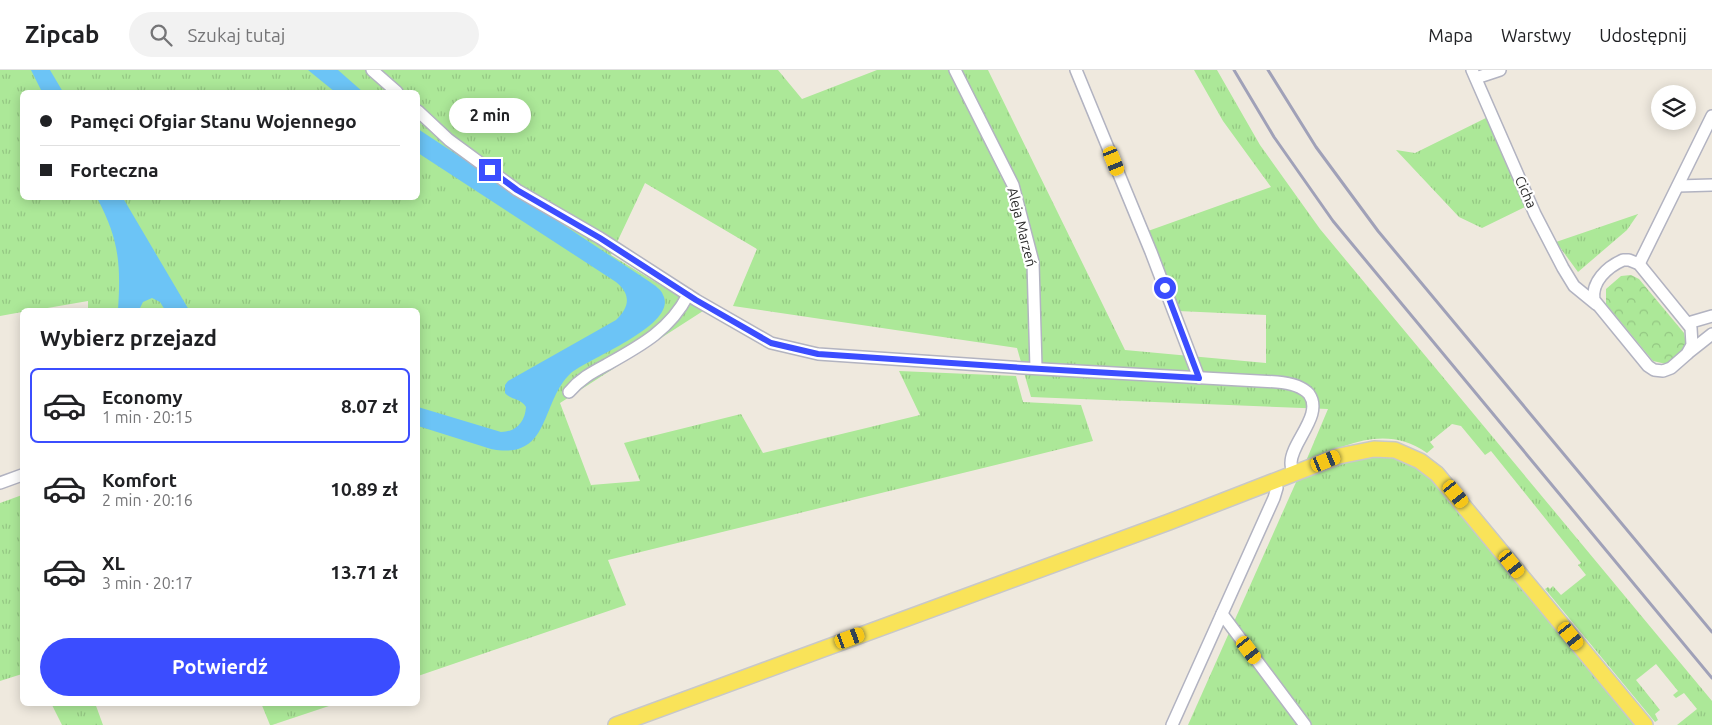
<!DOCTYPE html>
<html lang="pl">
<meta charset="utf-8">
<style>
:root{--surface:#fff;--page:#f2f2f2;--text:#202124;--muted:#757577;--line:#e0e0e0;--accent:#3b4dff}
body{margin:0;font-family:Ubuntu,sans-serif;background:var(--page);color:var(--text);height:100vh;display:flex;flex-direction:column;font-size:19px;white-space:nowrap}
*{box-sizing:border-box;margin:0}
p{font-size:16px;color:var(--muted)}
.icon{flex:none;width:28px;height:28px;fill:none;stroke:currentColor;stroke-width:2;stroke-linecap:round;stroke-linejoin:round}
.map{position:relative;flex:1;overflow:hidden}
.details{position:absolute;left:20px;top:238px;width:400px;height:398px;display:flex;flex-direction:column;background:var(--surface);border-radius:8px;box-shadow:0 2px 12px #0003}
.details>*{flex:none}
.guide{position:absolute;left:20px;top:20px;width:400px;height:110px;border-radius:8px;box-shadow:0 2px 12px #0003;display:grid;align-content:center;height:110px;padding:0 20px;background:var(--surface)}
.controls{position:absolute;left:1651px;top:15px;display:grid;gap:10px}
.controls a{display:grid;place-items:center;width:45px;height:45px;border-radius:50%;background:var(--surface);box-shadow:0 2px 12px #0003;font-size:25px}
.end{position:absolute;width:22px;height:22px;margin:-11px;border:6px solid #3b4dff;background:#fff;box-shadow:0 0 0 2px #fff}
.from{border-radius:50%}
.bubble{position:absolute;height:35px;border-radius:18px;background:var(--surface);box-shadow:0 2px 12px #0003;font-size:16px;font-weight:700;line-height:35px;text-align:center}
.car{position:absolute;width:15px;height:30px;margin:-15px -8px;border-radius:6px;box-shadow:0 0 4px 1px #0007;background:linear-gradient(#f5c518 24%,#345 0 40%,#f5c518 0 76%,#345 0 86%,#f5c518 0)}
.guide b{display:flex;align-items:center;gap:18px;height:48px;font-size:19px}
.guide b+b{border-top:1px solid var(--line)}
.guide i{width:12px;height:12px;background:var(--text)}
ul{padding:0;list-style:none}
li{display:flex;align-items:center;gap:15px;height:75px;margin:0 10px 8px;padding:0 10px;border:2px solid transparent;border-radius:8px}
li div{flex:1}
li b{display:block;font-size:19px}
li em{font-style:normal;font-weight:700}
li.on{border-color:var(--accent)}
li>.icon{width:45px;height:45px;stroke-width:1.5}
h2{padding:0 20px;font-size:22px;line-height:60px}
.primary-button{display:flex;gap:10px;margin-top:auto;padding:10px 20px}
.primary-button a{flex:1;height:58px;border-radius:30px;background:var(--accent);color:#fff;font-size:20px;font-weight:700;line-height:58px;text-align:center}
header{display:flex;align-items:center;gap:30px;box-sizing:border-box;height:70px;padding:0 25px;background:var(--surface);border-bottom:1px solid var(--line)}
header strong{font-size:24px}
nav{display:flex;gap:28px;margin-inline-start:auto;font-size:18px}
.search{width:350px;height:45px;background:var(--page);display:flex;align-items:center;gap:12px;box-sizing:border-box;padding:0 18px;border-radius:28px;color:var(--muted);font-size:19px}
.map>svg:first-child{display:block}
.grass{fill:url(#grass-tufts);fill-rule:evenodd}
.park{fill:url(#park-crowns)}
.water{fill:#6cc4f6}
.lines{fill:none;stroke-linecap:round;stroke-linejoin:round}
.minor-casing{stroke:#b2b3c1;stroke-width:14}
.major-casing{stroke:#c8c8c8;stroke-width:18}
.minor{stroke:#fff;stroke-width:11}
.major{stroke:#f9e359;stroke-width:15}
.rail{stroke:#a0a1b8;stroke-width:3}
.route{stroke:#3b4dff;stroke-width:6}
.labels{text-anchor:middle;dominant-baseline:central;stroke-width:4.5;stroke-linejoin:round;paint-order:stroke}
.street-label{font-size:14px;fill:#2d2d2d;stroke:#fff}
</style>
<header>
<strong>Zipcab</strong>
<div class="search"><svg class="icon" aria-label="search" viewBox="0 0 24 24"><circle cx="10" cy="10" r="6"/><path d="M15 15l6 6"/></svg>Szukaj tutaj</div>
<nav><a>Mapa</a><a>Warstwy</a><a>Udostępnij</a></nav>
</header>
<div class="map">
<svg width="1712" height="655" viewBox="0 0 1712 655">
<defs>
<pattern id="grass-tufts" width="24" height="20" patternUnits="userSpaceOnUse" patternTransform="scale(1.25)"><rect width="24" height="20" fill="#ace898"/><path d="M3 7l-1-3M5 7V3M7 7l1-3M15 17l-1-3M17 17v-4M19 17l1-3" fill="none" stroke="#94c783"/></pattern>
<pattern id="park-crowns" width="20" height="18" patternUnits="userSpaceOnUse" patternTransform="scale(1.25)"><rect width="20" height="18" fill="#ace898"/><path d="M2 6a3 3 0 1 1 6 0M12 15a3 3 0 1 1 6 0" fill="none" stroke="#94c783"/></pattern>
</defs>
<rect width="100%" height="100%" fill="#efe9de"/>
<g class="grass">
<path d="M0,0H778L802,29L877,0H988L1125,280L1266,293V245L1178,241L1148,161L1271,117L1223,51L1194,0H1217L1260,75L1320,159L1712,631V655H1677L1697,639L1684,623L1676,628L1673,625L1678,621L1656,594L1636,610L1660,640L1655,644L1658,650L1655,652L1545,519L1548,517L1550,519L1553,516L1561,525L1586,505L1578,495L1581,493L1491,381L1485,385L1461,356L1452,354L1430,372L1434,377L1427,383C1386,354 1346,375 1306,391L1328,339L1031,327L1017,278L733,236L757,179L645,113L611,185L703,241L560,333L591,415L640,411L624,373L741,344L763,383L920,345L899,301L1016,306L1023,332L1081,335L1093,371L608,490L626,535L418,606V240H88V231L36,240H22V242L0,246ZM22,22H418V128H22Z"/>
<path d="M1492,45L1531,134L1482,158L1459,147L1396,80L1415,83Z"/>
<path d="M1638,144L1627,160L1578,202L1556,172Z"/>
<path d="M1364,386H1386L1408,391L1433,410L1638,655H1188L1297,410L1327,397Z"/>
<path d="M22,425V604L0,611V433Z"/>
<path d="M51,633H95L103,655H62Z"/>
<path d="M261,633H338L272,655H270Z"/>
</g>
<path class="park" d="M1631,205L1639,209L1684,263L1686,274L1682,281L1666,294L1653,291L1606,234V219L1621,206Z"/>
<g class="water">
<path d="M31,0H50L63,22H42Z"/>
<path d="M308,0H338L363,22H335Z"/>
<path d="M418,59L650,212C654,215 661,219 663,225C679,255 588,288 570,304C540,333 551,391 491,379L418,356V337L501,362C516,362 525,352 526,337C521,328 511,330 505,323V315L508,311L616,250C630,237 631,224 616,212L418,83Z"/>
<path d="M97,128H123L189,240H165L160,232L152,228L143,232L139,240H118C121,194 119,169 97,128Z"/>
</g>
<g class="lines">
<defs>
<g id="minor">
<path d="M372,0L397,22"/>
<path d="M955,0L1013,115L1033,192L1036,298"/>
<path d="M1076,0L1151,182L1199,308"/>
<path d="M1472,0L1535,144L1563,198L1574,216L1596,234"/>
<path d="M1476,8L1500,0"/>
<path d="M418,41L449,70L517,120L600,168L696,230L771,273L818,284L1024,298L1277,312C1288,313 1301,315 1309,324C1324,345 1291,372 1291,393C1291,397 1292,400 1294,404"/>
<path d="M1678,116L1712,115"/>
<path d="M1623,190H1629L1639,194L1691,258L1692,275L1687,284L1671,298L1663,301L1654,300L1648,296L1594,230C1591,212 1607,197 1623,190Z"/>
<path d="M1639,194L1712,46"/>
<path d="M1688,253L1712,246"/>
<path d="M1688,283L1712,264"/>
<path d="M569,322C580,309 591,303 606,295C640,276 670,260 688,225"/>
<path d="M0,413L22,405"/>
<path d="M1222,544L1305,655"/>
<path d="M1172,655L1274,428L1277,418L1275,411"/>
</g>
<path id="major" d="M616,655L1169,452L1339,386L1374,379L1395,380L1420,391L1437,404L1645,655"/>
</defs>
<use href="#minor" class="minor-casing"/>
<use href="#major" class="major-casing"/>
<use href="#minor" class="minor"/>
<use href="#major" class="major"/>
<g class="rail">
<path d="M1234,0L1274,67L1333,151L1712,608"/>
<path d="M1268,0L1316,77L1378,161L1712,562"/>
</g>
</g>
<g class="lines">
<path class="route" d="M490,100L517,120L600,168L696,230L771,273L818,284L1024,298L1199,308L1165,218"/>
</g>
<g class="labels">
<g class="street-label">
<text transform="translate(1526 122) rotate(66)">Cicha</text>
<text transform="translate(1022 157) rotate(76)">Aleja Marzeń</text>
</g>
</g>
</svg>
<div class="controls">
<a><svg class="icon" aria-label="layers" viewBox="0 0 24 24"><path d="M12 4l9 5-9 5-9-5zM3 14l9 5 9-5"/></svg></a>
</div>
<i class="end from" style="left:1165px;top:218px"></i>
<i class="end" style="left:490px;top:100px"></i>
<div class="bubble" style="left:449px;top:28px;width:82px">2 min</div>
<i class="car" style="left:1114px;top:91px;rotate:158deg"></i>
<i class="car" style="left:1326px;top:391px;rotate:68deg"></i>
<i class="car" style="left:1456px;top:424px;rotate:141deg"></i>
<i class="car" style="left:1512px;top:494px;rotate:141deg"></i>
<i class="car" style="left:1571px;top:566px;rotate:141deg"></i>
<i class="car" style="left:850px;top:568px;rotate:70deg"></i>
<i class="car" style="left:1249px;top:580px;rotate:143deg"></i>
<div class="guide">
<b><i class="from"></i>Pamęci Ofgiar Stanu Wojennego</b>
<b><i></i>Forteczna</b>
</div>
<section class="details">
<h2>Wybierz przejazd</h2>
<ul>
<li class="on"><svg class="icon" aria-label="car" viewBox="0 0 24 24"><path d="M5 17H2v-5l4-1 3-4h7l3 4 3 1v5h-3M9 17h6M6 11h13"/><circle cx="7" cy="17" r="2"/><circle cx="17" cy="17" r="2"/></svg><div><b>Economy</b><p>1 min · 20:15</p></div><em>8.07 zł</em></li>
<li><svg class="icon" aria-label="car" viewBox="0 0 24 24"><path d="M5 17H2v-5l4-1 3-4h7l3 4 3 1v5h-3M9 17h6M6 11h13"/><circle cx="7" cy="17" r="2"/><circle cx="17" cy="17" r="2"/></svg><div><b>Komfort</b><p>2 min · 20:16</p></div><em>10.89 zł</em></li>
<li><svg class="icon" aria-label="car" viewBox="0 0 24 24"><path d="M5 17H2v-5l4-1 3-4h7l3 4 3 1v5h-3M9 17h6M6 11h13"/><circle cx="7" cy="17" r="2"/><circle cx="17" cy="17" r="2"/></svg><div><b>XL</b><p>3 min · 20:17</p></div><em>13.71 zł</em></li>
</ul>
<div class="primary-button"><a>Potwierdź</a></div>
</section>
</div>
